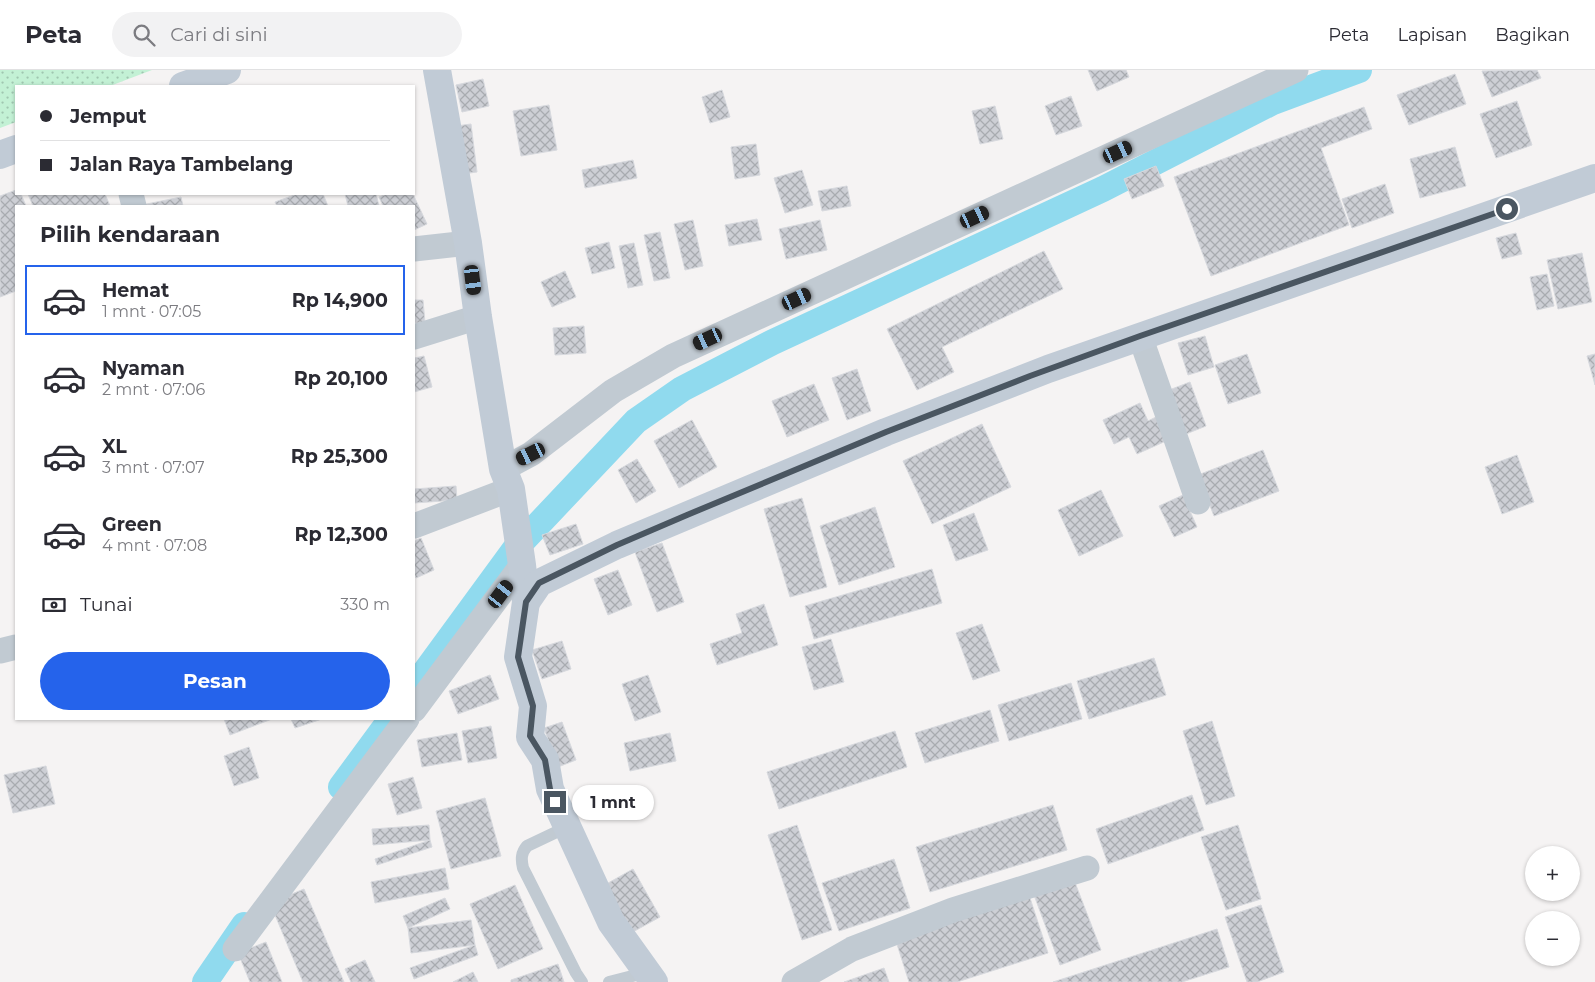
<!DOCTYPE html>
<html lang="id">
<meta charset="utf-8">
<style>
:root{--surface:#fff;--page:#f2f2f3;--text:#2b2b33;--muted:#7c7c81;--line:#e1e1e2;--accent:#2563eb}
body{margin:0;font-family:Montserrat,sans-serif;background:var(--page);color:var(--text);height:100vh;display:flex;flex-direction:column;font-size:19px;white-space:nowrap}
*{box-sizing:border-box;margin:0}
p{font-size:16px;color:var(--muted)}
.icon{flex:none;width:28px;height:28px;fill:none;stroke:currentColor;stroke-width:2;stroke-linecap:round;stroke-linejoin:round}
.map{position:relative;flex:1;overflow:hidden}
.side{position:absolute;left:15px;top:135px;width:400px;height:515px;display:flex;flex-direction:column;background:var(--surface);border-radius:0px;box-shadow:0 1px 4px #0004}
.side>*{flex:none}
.hud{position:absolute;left:15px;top:15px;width:400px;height:110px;border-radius:0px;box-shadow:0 1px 4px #0004;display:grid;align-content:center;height:110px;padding:0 25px;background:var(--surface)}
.buttons{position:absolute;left:1525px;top:776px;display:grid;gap:10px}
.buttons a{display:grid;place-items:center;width:55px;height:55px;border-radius:50%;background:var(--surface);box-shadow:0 1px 4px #0004;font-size:25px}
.end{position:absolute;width:22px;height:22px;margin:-11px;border:6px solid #4a5661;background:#fff;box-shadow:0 0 0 2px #fff}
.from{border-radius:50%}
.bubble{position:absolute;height:35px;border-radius:18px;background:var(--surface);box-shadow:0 1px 4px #0004;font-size:16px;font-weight:700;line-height:35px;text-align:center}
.car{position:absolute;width:15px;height:30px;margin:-15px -8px;border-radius:6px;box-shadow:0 0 4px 1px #0007;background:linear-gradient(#222 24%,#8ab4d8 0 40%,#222 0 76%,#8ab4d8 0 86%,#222 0)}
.hud b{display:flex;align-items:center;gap:18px;height:48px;font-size:19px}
.hud b+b{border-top:1px solid var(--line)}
.hud i{width:12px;height:12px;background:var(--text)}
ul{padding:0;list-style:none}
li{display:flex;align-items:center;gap:15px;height:70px;margin:0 10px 8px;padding:0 15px;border:2px solid transparent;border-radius:0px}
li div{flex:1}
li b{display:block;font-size:19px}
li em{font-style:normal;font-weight:700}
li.active{border-color:var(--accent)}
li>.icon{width:45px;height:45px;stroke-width:1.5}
h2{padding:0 25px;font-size:22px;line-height:60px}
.pay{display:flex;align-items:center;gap:12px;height:55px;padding:0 25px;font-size:19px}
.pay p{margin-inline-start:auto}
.cta{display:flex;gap:10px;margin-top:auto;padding:10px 25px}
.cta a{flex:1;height:58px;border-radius:30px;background:var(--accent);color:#fff;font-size:20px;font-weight:700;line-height:58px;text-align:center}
header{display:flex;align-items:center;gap:30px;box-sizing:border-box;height:70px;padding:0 25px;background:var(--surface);border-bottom:1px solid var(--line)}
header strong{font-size:24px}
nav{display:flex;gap:28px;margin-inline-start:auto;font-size:18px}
.search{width:350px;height:45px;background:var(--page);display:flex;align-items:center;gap:12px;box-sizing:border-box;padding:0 18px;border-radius:28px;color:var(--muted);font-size:19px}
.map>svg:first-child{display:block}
.park{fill:url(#park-dots)}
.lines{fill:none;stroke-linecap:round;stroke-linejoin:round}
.canal{stroke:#90daee;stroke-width:26}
.building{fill:url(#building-cross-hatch);stroke:#d7d9de}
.lane{stroke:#c1cad2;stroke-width:12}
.street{stroke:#c1cad2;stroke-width:25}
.secondary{stroke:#c1cbd6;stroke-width:28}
.route{stroke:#4a5661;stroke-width:6}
</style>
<header>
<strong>Peta</strong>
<div class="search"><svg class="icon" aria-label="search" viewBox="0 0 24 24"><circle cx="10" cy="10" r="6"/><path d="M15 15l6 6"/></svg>Cari di sini</div>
<nav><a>Peta</a><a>Lapisan</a><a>Bagikan</a></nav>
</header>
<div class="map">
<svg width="1595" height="912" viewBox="0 0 1595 912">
<defs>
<pattern id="park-dots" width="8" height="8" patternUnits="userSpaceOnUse" patternTransform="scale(1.25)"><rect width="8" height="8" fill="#c3f1d5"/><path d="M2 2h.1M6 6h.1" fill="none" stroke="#a0c6b0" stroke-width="1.8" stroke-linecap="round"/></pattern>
<pattern id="building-cross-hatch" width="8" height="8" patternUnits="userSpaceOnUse" patternTransform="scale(1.25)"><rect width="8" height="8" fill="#cdcfd5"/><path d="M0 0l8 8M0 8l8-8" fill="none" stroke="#a8abb0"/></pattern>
</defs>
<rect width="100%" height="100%" fill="#f5f3f3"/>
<path class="park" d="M0,0H152L110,16H16V52L0,58Z"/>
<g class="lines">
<g class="canal">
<path d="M414,617L515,479L636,351L682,319L773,272L1103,119L1273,32L1359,0"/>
<path d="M341,717L391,649"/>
<path d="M205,912L244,855"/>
</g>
</g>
<g class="building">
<path d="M1088,0H1126L1129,7L1097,21Z"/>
<path d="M1537,0L1541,8L1492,27L1482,1Z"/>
<path d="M1455,4L1466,34L1409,55L1397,25Z"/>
<path d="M483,9L489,36L462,42L456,15Z"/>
<path d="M722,20L730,47L710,53L702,27Z"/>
<path d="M1071,26L1082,56L1056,65L1045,36Z"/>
<path d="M1517,31L1532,75L1496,88L1480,44Z"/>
<path d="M549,35L557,80L521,86L513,41Z"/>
<path d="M995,36L1003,69L980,74L972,41Z"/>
<path d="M1364,37L1372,59L1321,78L1349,155L1211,206L1174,107Z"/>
<path d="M471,54L477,102L448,106L441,58Z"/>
<path d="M756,74L760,105L735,109L731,77Z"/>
<path d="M1455,77L1466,116L1420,128L1410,89Z"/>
<path d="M633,90L637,108L585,118L582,100Z"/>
<path d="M1156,96L1164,116L1132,129L1124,109Z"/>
<path d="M802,100L813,135L785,143L774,108Z"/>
<path d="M1385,114L1394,143L1352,158L1342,129Z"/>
<path d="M847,116L851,136L822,141L818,121Z"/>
<path d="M16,120V124H21L26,136H16V221L0,227V126Z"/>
<path d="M28,124H105L110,136H33Z"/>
<path d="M297,124H323L328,136H277L275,132Z"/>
<path d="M345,124H376L379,136H348Z"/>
<path d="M387,124H413L427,154L414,160V136H383L379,127Z"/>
<path d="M181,127L183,136H142V135Z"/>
<path d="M757,149L762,170L729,176L725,155Z"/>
<path d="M693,150L703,196L685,200L674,154Z"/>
<path d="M820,150L827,180L786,189L779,159Z"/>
<path d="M660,162L670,208L654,211L644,165Z"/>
<path d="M1516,163L1522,184L1502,189L1496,168Z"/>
<path d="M609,172L615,198L592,204L585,178Z"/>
<path d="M634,173L643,215L628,218L619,176Z"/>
<path d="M1044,181L1063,219L942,277L954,302L917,320L887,259Z"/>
<path d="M1582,183L1592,232L1558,239L1547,190Z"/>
<path d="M565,201L576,227L552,237L541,212Z"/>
<path d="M1547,204L1554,236L1537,240L1530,207Z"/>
<path d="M414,230H423L425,253H414Z"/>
<path d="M584,256L586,283L555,285L553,258Z"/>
<path d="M1205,266L1214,297L1188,305L1178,273Z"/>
<path d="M1247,284L1261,323L1228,334L1215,295Z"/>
<path d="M1595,284V315L1587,286Z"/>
<path d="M424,286L432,317L414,322V288Z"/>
<path d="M857,299L871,341L847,350L832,308Z"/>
<path d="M1190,312L1206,356L1181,366L1164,322Z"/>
<path d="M814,314L829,350L787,367L772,331Z"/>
<path d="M1140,333L1148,351L1156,347L1166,371L1137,384L1129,367L1114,374L1103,350Z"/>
<path d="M692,350L717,397L679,418L654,371Z"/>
<path d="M982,354L1011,417L932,454L903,391Z"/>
<path d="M1263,380L1279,421L1214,446L1198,405Z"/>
<path d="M1517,385L1534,432L1502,444L1485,397Z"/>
<path d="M637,389L656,421L636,433L618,400Z"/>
<path d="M456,416L457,430L414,433V419Z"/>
<path d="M1101,420L1123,466L1079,486L1058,440Z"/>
<path d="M1183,425L1197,457L1174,467L1159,436Z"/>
<path d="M802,428L827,517L790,527L764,439Z"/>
<path d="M875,437L895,497L839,515L820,456Z"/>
<path d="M974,443L988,480L956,491L943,455Z"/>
<path d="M576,454L583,474L550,485L542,465Z"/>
<path d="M421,468L434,500L416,508L414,503V471Z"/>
<path d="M662,473L684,532L657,542L635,482Z"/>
<path d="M932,499L942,533L814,569L805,536Z"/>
<path d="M618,500L632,535L608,545L594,509Z"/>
<path d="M764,534L778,575L717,595L710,574L742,563L736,544Z"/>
<path d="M982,554L1000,601L973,610L956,563Z"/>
<path d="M831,569L844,612L814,620L802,577Z"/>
<path d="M562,571L571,599L542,609L532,580Z"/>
<path d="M1154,588L1166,625L1089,649L1077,611Z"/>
<path d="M490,605L499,629L458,644L449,621Z"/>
<path d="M648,605L661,642L635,651L622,614Z"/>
<path d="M1071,613L1082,649L1009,671L998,635Z"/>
<path d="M990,640L999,671L925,693L915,663Z"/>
<path d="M224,649H272L230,665Z"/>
<path d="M291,649H322L295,658Z"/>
<path d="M1212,651L1235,726L1206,735L1183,661Z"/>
<path d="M562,652L576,690L558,697L544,658Z"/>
<path d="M491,656L497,688L468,693L462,661Z"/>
<path d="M895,661L907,697L779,739L767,702Z"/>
<path d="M457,663L462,690L422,697L417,670Z"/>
<path d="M670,663L676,691L630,701L624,673Z"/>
<path d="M249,677L259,708L234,716L224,686Z"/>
<path d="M46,696L55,734L13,743L4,705Z"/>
<path d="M413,707L422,738L397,745L388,714Z"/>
<path d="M1192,725L1204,760L1108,794L1096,759Z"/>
<path d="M485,728L501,786L451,799L436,741Z"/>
<path d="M1053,735L1067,780L930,822L916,777Z"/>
<path d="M429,755L430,770L373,775L372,759Z"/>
<path d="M797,755L832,860L802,870L768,765Z"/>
<path d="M1238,755L1261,829L1226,840L1201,767Z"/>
<path d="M430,770L432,777L377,795L375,789Z"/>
<path d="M894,789L910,838L839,861L822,813Z"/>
<path d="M445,798L449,819L375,833L371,812Z"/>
<path d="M633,799L660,847L620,869L594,821Z"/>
<path d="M1074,810L1101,880L1060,895L1034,825Z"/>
<path d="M515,815L543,879L498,899L470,834Z"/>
<path d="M304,819L344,912H303L270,833Z"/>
<path d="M1029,825L1048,883L957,912H909L895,868Z"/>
<path d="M445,828L450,839L408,858L403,846Z"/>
<path d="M1261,835L1284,902L1257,912H1247L1225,847Z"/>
<path d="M471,850L475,875L411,883L408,858Z"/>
<path d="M1217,859L1229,897L1182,912H1053Z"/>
<path d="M266,872L282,912H250L238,883Z"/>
<path d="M475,875L478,885L414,909L410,898Z"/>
<path d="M365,890L375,912H351L345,899Z"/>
<path d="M558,894L564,912H511V910Z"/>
<path d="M884,898L889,912H844Z"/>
<path d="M473,902L478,912H453Z"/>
</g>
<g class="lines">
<g class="lane">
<path d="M567,757L527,776C521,783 521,789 523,798L576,903L582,912"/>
<path d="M609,912L648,902"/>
</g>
<g class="street">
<path d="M131,124L134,136"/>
<path d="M414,179L468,173"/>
<path d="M1140,266L1198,432"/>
<path d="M414,267L478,247"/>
<path d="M503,399L531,384L613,321L673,286L1296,0"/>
<path d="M414,456L511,419"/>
<path d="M0,581L16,577"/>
<path d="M414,640L522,495"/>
<path d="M235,879L407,649"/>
<path d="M794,912L852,879L953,840L1087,798"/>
</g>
<g class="secondary">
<path d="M437,0L468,173L478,247L503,399L511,419L522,495L526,532L518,587L533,636L530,667L545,690L550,719L611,852L654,912"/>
<path d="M183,16L227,0"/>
<path d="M0,85L16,79"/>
<path d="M526,532L539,513L617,475L886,362L1048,299L1595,108"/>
</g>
</g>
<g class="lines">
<path class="route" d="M555,732L550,719L545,690L530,666L533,636L518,587L526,532L539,513L617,475L687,445L886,362L1030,306L1140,266L1507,139"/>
</g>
</svg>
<div class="buttons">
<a>+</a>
<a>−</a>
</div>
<i class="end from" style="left:1507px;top:139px"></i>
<i class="end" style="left:555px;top:732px"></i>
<div class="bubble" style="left:572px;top:715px;width:82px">1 mnt</div>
<i class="car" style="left:1118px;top:82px;rotate:65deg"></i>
<i class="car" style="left:975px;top:147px;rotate:65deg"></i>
<i class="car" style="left:473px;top:210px;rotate:173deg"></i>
<i class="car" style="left:797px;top:229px;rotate:65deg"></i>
<i class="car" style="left:708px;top:269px;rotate:245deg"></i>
<i class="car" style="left:531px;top:384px;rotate:244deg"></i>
<i class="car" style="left:501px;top:524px;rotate:37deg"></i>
<div class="hud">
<b><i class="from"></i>Jemput</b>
<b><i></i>Jalan Raya Tambelang</b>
</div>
<section class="side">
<h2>Pilih kendaraan</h2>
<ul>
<li class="active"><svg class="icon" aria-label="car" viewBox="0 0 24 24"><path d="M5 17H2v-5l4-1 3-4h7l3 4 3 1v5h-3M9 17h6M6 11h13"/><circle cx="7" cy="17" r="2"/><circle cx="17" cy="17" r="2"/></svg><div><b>Hemat</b><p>1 mnt · 07:05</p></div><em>Rp 14,900</em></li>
<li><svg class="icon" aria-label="car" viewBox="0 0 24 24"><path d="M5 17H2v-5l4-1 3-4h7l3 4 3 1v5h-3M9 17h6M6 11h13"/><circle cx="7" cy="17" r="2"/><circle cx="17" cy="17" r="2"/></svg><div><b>Nyaman</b><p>2 mnt · 07:06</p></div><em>Rp 20,100</em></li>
<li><svg class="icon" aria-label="car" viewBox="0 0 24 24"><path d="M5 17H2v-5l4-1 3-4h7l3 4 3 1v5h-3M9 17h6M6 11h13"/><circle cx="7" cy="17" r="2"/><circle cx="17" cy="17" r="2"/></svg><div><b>XL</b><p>3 mnt · 07:07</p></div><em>Rp 25,300</em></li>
<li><svg class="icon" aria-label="car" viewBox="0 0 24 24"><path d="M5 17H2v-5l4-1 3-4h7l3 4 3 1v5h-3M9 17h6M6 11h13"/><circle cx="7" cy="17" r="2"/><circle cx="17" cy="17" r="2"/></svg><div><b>Green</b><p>4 mnt · 07:08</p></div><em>Rp 12,300</em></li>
</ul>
<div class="pay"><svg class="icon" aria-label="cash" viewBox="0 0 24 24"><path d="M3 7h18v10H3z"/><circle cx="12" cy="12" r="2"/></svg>Tunai<p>330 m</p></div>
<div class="cta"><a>Pesan</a></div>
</section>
</div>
